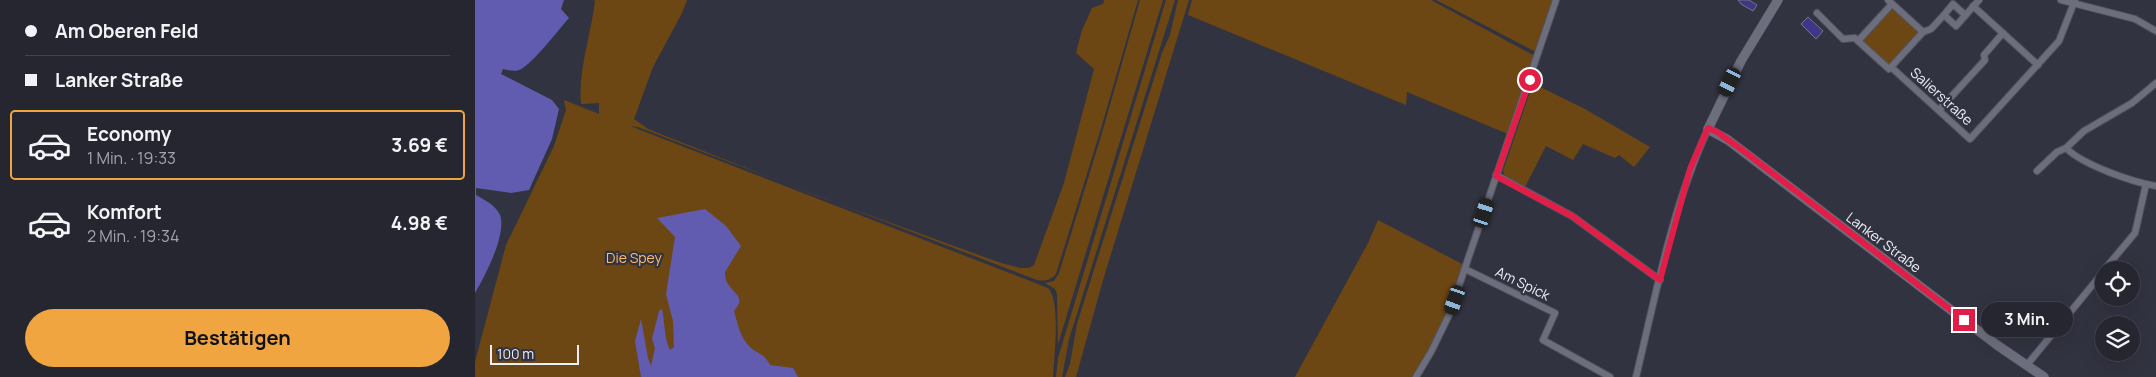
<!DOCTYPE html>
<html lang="de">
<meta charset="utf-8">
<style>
:root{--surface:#262630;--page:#2e2e38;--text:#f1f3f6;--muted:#a4a5ab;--line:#42434c;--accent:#f1a540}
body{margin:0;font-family:Manrope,sans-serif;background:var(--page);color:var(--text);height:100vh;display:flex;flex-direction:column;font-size:19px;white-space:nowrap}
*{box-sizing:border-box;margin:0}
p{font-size:16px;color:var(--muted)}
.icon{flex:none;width:28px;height:28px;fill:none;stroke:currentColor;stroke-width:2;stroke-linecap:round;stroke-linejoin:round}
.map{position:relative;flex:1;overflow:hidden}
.drawer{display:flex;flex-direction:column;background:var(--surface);width:475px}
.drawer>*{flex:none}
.top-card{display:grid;align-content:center;height:110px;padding:0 25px;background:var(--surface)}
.fabs{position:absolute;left:1620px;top:261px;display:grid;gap:10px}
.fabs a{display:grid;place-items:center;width:45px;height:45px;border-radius:50%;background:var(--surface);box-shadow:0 5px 20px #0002,0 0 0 1px var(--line);font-size:25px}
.scale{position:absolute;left:15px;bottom:12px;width:89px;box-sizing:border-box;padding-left:5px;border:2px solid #ecedf6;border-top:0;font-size:14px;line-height:18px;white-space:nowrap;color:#ecedf6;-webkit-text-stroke:4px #323340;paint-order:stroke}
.end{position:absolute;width:22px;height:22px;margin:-11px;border:6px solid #e11d48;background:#fff;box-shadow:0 0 0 2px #fff}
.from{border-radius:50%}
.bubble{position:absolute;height:35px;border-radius:18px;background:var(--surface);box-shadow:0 5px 20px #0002,0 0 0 1px var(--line);font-size:16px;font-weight:700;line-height:35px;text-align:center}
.car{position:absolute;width:15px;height:30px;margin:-15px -8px;border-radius:6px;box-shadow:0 0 4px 1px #0007;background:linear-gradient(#222 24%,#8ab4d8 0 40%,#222 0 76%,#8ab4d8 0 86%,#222 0)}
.top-card b{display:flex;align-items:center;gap:18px;height:48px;font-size:19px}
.top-card b+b{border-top:1px solid var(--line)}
.top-card i{width:12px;height:12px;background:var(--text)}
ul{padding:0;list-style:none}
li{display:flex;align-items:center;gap:15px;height:70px;margin:0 10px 8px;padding:0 15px;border:2px solid transparent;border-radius:5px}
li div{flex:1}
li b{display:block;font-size:19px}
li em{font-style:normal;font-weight:700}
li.on{border-color:var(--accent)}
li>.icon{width:45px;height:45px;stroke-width:1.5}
.action{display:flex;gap:10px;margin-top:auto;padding:10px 25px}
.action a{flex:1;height:58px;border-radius:30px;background:var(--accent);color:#111;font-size:20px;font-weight:700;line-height:58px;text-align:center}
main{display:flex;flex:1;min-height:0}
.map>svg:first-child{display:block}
.green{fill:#6d4713}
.water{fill:#615caf}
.building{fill:#3f3786;stroke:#757685}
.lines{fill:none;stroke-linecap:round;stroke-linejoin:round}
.street-casing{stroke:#51525d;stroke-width:8}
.secondary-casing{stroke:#51525d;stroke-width:10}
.street{stroke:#6d6e7d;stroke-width:6}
.secondary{stroke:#6d6e7d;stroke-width:9}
.route{stroke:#e11d48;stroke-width:6}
.labels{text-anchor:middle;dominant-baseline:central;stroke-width:4.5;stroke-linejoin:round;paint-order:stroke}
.street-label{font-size:14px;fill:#ecedf6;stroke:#323340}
.park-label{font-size:14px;fill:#febb69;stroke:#323340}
</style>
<main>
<section class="drawer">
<div class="top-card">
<b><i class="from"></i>Am Oberen Feld</b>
<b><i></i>Lanker Straße</b>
</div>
<ul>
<li class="on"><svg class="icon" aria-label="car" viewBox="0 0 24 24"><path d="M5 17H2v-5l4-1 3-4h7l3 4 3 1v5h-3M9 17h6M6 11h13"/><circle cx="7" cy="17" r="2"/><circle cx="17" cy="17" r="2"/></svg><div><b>Economy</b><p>1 Min. · 19:33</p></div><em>3.69 €</em></li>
<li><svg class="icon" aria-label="car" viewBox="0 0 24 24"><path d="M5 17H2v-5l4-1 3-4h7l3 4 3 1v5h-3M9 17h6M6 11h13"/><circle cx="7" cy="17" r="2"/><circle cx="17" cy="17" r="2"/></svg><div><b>Komfort</b><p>2 Min. · 19:34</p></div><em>4.98 €</em></li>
</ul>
<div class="action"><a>Bestätigen</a></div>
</section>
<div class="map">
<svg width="1681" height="377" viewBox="0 0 1681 377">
<rect width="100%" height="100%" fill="#323340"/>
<g class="green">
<path d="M118,0H212L207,13L178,67L159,119L173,129L342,196L523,262L545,268H554L559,265L589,183L619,69L601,53L607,30L617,8L628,4L629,0H663L627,125L581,274C576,280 570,282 562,280L163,127L155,126L573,288C586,300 579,359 578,377H0V362L31,245L79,146L91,110L89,100L124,114V103L106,104C103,70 116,35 120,1Z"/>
<path d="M665,0H688L583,344L582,294L580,289L570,283L579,281L584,273L627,133Z"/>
<path d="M691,0H700L594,339L587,377H581L583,358Z"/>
<path d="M703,0H714L628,280L601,377H590L595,364L602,324L687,53L695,35Z"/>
<path d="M717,0H956L1060,56L1033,134L932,92L931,105L713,15Z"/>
<path d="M961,0H1078L1061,52Z"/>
<path d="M1417,7L1444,32L1413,66L1386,41Z"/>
<path d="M1061,85L1110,109L1175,147L1159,167L1144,155L1140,158L1108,144L1098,160L1071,146L1050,187L1030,177L1028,171L1057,86Z"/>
<path d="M903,220L989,265C974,307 962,339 938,377H820L893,243Z"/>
</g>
<g class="water">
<path d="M0,0H89L86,9L94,18C84,29 56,66 44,70C39,72 34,70 28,69L26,74L77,100L84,109L77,139L54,190L36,193L1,188V195C9,200 20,204 25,215C32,234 10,276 0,293Z"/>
<path d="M230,209L251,226L266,246L250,272C250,276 251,282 253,284C260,295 271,297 259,311C263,325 265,337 275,347C284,355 289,353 295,365L318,368L323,377H166L160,341L166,319L173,358L176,366L180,348L177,339L184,311L187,309C190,323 189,338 195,350L199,347L198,321L191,294L200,237L182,218Z"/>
</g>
<g class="building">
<path d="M1263,0H1274L1282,5L1278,11L1266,4Z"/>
<path d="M1333,17L1348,31L1341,39L1326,24Z"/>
</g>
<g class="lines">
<defs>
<g id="street">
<path d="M1413,0L1448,32"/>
<path d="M1504,0L1481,26L1469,15L1456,29L1448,32L1416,67L1495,139L1584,41L1600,0"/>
<path d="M1586,0L1660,19L1681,31"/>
<path d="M1498,6L1563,65"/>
<path d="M1342,13L1368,39L1380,38L1383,41"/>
<path d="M1469,15L1478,4L1490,15"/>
<path d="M1416,67L1414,69L1383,41L1417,4"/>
<path d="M1464,110L1510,60L1509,55L1528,33"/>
<path d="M1591,148C1608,165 1657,182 1681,186"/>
<path d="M1562,171L1582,152L1591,148L1609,131L1657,103L1681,83"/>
<path d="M1021,175L1097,216L1185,280"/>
<path d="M990,269L1080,313L1068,340L1135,377"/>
<path d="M1629,270L1660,233L1671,184"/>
<path d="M1551,366L1629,271"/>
<path d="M941,377L956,352L974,315L1081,0"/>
<path d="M1161,377C1181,294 1197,207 1233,129"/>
</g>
<path id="secondary" d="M1303,0L1266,61L1233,129L1253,140L1522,345L1569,377"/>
</defs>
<use href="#street" class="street-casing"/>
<use href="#secondary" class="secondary-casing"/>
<use href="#street" class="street"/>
<use href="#secondary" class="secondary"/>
</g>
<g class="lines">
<path class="route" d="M1055,80L1021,176L1097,216L1185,280L1215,169L1233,128L1242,132L1266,149L1489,320"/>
</g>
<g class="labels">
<g class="street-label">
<text transform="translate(1467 96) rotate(42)">Salierstraße</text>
<text transform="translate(1409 242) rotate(37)">Lanker Straße</text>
<text transform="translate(1048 283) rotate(26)">Am Spick</text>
</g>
<g class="park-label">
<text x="159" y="257">Die Spey</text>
</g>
</g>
</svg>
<div class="fabs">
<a><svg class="icon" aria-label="locate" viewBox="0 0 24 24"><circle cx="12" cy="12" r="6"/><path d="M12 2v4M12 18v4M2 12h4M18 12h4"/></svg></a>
<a><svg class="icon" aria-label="layers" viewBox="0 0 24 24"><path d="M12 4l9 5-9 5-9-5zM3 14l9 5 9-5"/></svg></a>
</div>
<div class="scale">100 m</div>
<i class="end from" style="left:1055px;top:80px"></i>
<i class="end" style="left:1489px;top:320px"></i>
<div class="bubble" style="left:1506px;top:302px;width:92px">3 Min.</div>
<i class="car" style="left:1255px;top:82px;rotate:206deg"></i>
<i class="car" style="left:1009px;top:213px;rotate:18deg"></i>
<i class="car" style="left:980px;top:300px;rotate:199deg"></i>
</div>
</main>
